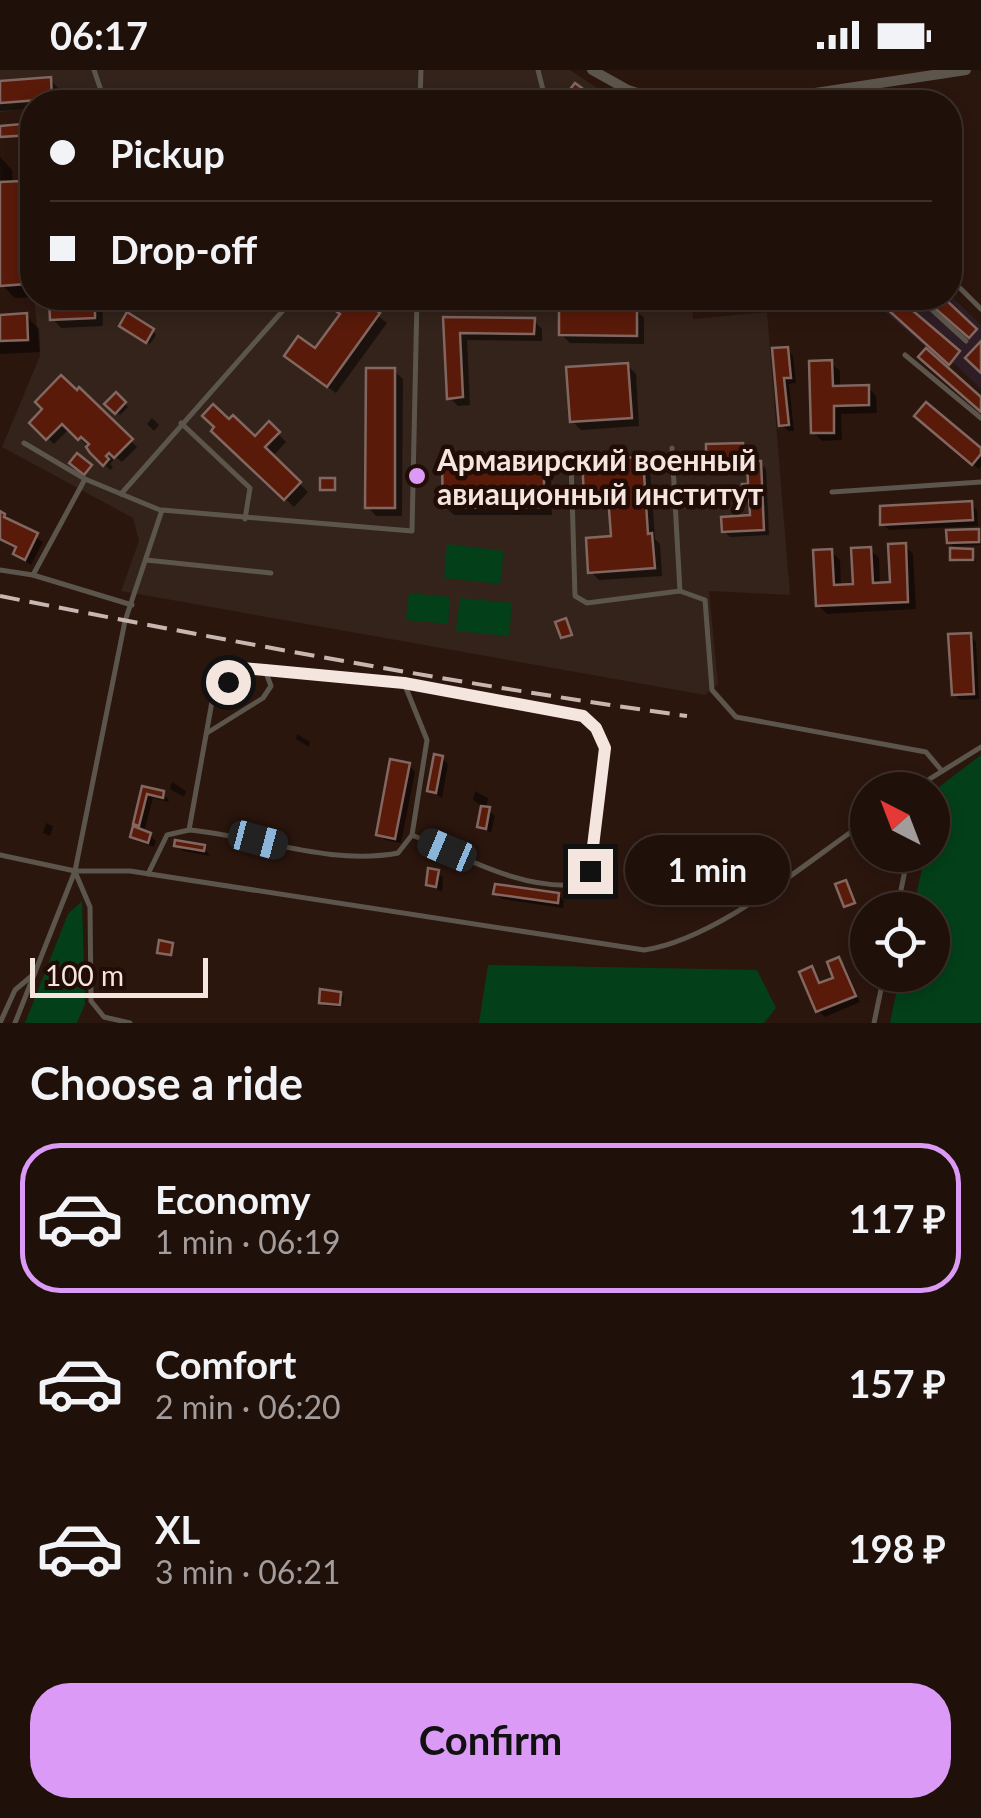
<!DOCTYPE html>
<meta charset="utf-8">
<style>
:root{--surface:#20100a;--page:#2d1e18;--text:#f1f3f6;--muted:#a29d9c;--line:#3d302b;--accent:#db9af6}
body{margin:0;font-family:Lato,sans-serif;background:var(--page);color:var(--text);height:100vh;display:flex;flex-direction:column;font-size:38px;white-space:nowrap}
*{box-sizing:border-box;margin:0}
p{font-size:32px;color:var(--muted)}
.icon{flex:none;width:55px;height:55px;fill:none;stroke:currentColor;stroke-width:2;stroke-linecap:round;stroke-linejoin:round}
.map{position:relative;height:953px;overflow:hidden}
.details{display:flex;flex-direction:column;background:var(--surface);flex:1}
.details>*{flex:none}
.banner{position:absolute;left:20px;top:20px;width:942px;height:220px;border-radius:40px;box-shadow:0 5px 15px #0003,0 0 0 2px var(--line);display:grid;align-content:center;height:220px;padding:0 30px;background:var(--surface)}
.needle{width:65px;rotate:318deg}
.controls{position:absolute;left:850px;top:702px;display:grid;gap:20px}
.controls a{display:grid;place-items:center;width:100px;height:100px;border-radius:50%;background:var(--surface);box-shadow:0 5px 15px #0003,0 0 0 2px var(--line);font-size:50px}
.scale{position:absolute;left:30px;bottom:25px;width:178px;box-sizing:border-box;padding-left:10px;border:5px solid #f4e5df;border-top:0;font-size:28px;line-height:35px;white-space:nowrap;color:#f4e5df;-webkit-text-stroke:8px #210d06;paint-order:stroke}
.end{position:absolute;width:45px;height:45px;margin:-22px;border:12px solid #f4e5df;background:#111;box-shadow:0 0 0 5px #111}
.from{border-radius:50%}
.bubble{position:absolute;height:70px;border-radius:35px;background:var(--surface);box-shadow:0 5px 15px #0003,0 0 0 2px var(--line);font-size:32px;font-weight:700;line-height:70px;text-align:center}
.car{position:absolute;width:30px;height:60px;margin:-30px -15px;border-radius:12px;box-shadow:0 0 8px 2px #0007;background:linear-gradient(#222 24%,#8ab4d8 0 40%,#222 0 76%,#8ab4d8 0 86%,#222 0)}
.banner b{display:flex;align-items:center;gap:35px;height:95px;font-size:38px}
.banner b+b{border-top:2px solid var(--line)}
.banner i{width:25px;height:25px;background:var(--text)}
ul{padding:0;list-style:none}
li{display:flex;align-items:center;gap:30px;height:150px;margin:0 20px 15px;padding:0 10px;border:5px solid transparent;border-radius:40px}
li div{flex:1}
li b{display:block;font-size:38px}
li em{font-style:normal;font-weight:700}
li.active{border-color:var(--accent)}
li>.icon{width:90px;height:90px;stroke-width:1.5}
h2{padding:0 30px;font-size:45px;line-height:120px}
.cta{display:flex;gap:20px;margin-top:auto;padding:20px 30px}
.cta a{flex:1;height:115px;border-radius:40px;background:var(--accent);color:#111;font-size:40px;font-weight:700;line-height:115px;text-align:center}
.status{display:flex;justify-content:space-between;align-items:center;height:70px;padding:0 50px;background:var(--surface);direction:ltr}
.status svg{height:28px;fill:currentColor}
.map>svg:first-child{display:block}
.industrial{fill:#2f1d25}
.education{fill:#33231a}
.green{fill:#034019}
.shadow{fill:#0007}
.building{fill:#5a1a09;stroke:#826760;stroke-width:2.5}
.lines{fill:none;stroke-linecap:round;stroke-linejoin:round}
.lane{stroke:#5c554c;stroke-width:5}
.street{stroke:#5c554c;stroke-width:10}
.rail{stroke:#c8b7b1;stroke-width:4;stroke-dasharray:20 10;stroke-linecap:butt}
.route{stroke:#f4e5df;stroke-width:12}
.poi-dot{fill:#db9af6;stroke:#210d06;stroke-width:4}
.labels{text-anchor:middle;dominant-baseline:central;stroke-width:9;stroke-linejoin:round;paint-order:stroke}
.poi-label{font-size:30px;font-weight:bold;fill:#f4e5df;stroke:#210d06;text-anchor:start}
</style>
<div class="status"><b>06:17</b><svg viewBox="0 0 49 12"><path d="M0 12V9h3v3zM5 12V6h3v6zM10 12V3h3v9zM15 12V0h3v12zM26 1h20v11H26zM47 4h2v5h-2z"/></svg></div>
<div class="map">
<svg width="981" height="953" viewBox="0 0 981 953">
<rect width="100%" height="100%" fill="#2b160e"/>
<path class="industrial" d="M950,225L981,255V319L954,293L949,297L869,228H950Z"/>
<g class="education">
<path d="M0,0H570L618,32H32V39L0,42Z"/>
<path d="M34,228H692L693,249L767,242L790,525L709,521L718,614L705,625L121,521L139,471L133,448L2,377L40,286Z"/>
</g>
<g class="green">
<path d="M447,474L504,481L500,514L444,508Z"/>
<path d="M409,523L450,527L448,554L406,550Z"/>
<path d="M460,528L512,533L509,566L456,561Z"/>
<path d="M981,685V953H890L900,905H932V840H913L925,785H932L933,747L939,717Z"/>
<path d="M82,831L85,934L77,953H25L68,844Z"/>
<path d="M488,895L757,900L776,938L764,953H479Z"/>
</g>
<g class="shadow">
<path d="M50,10L59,19V32H32V39L0,41V13Z"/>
<path d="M0,87L12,100L13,114L20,113L32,126V227L15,228L2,215Z"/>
<path d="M52,228H102L103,256L61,258L53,249Z"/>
<path d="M328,228H354L387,253L336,323L296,294L315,281L342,245L325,231Z"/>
<path d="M446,228H467V232L451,233Z"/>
<path d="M520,228H545V231H523Z"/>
<path d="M636,240L644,248V274L570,273L561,264Z"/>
<path d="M26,246L39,259L40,282L0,284V247Z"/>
<path d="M445,249L533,250L542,259V271L467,270L470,335L458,336L449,327Z"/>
<path d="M125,259L153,261L156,265L150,274Z"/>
<path d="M787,280L793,286L796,313L789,314L794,361H788L782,355L775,281Z"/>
<path d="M831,293L840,301V318L868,317L876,326L877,343L841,344L842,370L822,371L813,362Z"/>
<path d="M627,295L636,304L639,356L581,360L572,351Z"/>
<path d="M394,301L403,309L402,446H376L368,437Z"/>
<path d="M79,321L137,377L122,392L116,387L110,394L113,397L110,400L70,358L54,374L32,353Z"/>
<path d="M116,325L128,337L120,345L108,334Z"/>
<path d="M152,348L159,355L154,361L147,354Z"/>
<path d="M923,352L981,381V396L979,399Z"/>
<path d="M269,355L286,372L272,387L308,422L294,437L214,361L218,357L255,370Z"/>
<path d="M742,376L748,382V394L760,393L766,399L769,465L730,467L724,461L752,448L751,432L745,425L751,416L750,399L714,400L708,393Z"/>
<path d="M642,390L650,399L655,469L660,474L662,506L599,510L591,502L614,469L611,434L595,435L587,426Z"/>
<path d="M543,397L551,405L552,445H454L445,437Z"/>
<path d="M971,434L977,440L978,456L889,460L883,454Z"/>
<path d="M0,444L43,472L31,495L16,484L18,479L0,470Z"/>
<path d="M978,462L981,475L953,476L949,472Z"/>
<path d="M905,476L913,484L916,539L827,544L818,535L831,481L840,490L841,517H855L870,480L879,488L880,515H892Z"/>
<path d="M972,481L976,492H956L952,489Z"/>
<path d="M970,566L976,572L979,629L960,630L954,624Z"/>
<path d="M297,664L310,672L309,677L296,669Z"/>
<path d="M442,688L448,694L442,728L430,721Z"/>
<path d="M409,695L415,702L401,773L385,770L379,764Z"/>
<path d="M172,712L186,721L184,727L170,719Z"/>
<path d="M144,719L163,724L169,730L168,732L153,728L144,762L136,753Z"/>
<path d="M475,721L488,728L486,739L495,746L491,763L480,756L483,737L473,730Z"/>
<path d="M46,753L53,756L50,766L43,763Z"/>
<path d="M150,765L156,771L154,777L139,772L132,766Z"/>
<path d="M177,775L204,778L210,786L183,781Z"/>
<path d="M437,802L443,808L442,822L429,814Z"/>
<path d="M496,823L558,825L564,831L563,838L502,829Z"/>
<path d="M839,890L845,896L860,932L825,947L818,941L811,899L821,915L836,909Z"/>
<path d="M340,924L344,928L342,937L325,936L321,932Z"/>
</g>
<g class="building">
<path d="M51,7L52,29L0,33V11Z"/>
<path d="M575,13L601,32H560Z"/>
<path d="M32,53V65L0,67V56Z"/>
<path d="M21,111L27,214L0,216V112Z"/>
<path d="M49,228H95V248L50,250Z"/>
<path d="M325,228H359L380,243L327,317L284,286L298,266L315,278L340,244L322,231Z"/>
<path d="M875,228H898L960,281L949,295Z"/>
<path d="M923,228H944L977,259L969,268Z"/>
<path d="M559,236L637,237V266L559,265Z"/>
<path d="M127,242L154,259L146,273L119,256Z"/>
<path d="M27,243L28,270L0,271V245Z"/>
<path d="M443,247L535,248L534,264L460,263L463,327L447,329Z"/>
<path d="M981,271V303L965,288Z"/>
<path d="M788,277L791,308H784L789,355L779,356L772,278Z"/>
<path d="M926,278L981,327V342L918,287Z"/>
<path d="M832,290L833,316L869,315V335L834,336V363H811L809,291Z"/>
<path d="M628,293L632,348L570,352L566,297Z"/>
<path d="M366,298H395V438H365Z"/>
<path d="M61,305L77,320L79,317L133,369L114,388L109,383L106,386L109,389L103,396L90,383L86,377L89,374L81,367L78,370L62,354L46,370L29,353L42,339L35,332Z"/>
<path d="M116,322L126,332L115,344L104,334Z"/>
<path d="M926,332L981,378V384L972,395L914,346Z"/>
<path d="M213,334L229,349L233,345L255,366L269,351L280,362L265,377L301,412L284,430L211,361L214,357L202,346Z"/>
<path d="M743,373V394H706V374Z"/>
<path d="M77,383L92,395L84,405L69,393Z"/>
<path d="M618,387L643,388L648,464L652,463L655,498L588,503L586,468L611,466L608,426L584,427L582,390Z"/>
<path d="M747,391H761L764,460L722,462L721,447L750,445L749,426H742V414H748Z"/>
<path d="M544,394V437L443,438L442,395Z"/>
<rect x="320" y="408" width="15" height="12"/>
<path d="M972,431L973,450L880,455V436Z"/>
<path d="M0,441L5,444L4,447L38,463L25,490L13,484L16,477L0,469Z"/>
<path d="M979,459V472L947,473L946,460Z"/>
<path d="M906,473L908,532L816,536L813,480L832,479L834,515L853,514L851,478L871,477L873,513L890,512L888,474Z"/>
<path d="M950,478L973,479V490H950Z"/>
<path d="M566,548L572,565L561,568L555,552Z"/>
<path d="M971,563L974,624L952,625L948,564Z"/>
<path d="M434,684L443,686L436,723L427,721Z"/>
<path d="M390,689L410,693L395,769L376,765Z"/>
<path d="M142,716L164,721L163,728L147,724L139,756L133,754Z"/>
<path d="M481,736L490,737L486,759L477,757Z"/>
<path d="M133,756L151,763L148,773L130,767Z"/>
<path d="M175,770L205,775L204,781L174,776Z"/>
<path d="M428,798L439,800L436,817L426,815Z"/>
<path d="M846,810L855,833L844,837L835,814Z"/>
<path d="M495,814L559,823L558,833L493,824Z"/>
<path d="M159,870L173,873L171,885L157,883Z"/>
<path d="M839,887L856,926L816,942L799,902L812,896L819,913L833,908L827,892Z"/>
<path d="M320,919L341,922L340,935L319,933Z"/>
</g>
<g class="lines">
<g class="lane">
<path d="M94,0L105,32"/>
<path d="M538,0L546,32"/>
<path d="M420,32L421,0"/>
<path d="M950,208L981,239"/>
<path d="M919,228L966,271"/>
<path d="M905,285L981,348"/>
<path d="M181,353L250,418L245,449"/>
<path d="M24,373L85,409L160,440"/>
<path d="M672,378L680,521"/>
<path d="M571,391L575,526L587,533L680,521L705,530L712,620L736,647L926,682L942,701"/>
<path d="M832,422L981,412"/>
<path d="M121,424L294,228"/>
<path d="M146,490L271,503"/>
<path d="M0,500L33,505L132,535"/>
<path d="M33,505L85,409"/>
<path d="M404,613L427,670L412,765L398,783C330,796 257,766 189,760L213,626L242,598L404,613L583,646L596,658L605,678L590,801L582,814C524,822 464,787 412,765"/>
<path d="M207,663L263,628L271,616L265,600"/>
<path d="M912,720L981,677"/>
<path d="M0,785L75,801H130L644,880C718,869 805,793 868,750"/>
<path d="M76,804L90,837L91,931L104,947L130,953"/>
<path d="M148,804L167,765L189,760"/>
<path d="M897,840L908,785"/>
<path d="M0,953L15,920L34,904"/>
<path d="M15,953L75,801L125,551L162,440L412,461L417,228"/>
<path d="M874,953L884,905"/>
</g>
<g class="street">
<path d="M592,0L628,20L664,32"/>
<path d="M755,32L966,0"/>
</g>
<path class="rail" d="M0,526C228,571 457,614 687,646"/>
</g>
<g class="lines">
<path class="route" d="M228,612L242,598L265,600L404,613L583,646L596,658L605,678L590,801"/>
</g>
<circle class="poi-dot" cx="417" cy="406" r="10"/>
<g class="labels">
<g class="poi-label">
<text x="437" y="389">Армавирский военный<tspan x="437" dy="34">авиационный институт</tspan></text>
</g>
</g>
</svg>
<div class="controls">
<a><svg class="needle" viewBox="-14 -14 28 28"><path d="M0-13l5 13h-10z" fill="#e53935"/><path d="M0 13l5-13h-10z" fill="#a29d9c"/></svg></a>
<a><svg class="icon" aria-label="locate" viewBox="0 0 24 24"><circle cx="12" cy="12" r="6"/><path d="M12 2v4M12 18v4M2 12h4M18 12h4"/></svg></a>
</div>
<div class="scale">100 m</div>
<i class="end from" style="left:228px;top:612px"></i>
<i class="end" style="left:590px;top:801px"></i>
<div class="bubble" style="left:625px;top:765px;width:165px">1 min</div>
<i class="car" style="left:258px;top:770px;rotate:105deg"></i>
<i class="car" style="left:447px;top:780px;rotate:293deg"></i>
<div class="banner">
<b><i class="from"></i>Pickup</b>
<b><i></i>Drop-off</b>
</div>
</div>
<section class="details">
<h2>Choose a ride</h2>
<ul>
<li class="active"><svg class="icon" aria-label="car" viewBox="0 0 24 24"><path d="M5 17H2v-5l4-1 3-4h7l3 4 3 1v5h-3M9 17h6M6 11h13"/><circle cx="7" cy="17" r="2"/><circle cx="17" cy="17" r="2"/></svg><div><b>Economy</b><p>1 min · 06:19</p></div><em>117 ₽</em></li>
<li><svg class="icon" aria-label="car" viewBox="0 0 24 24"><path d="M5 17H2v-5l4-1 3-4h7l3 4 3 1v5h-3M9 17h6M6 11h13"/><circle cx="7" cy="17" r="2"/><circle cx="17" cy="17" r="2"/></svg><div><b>Comfort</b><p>2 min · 06:20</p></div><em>157 ₽</em></li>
<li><svg class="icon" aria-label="car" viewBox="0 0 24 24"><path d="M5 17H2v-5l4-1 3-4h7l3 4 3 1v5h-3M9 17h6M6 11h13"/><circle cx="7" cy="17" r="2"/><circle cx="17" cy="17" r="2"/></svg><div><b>XL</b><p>3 min · 06:21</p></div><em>198 ₽</em></li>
</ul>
<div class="cta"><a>Confirm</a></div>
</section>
